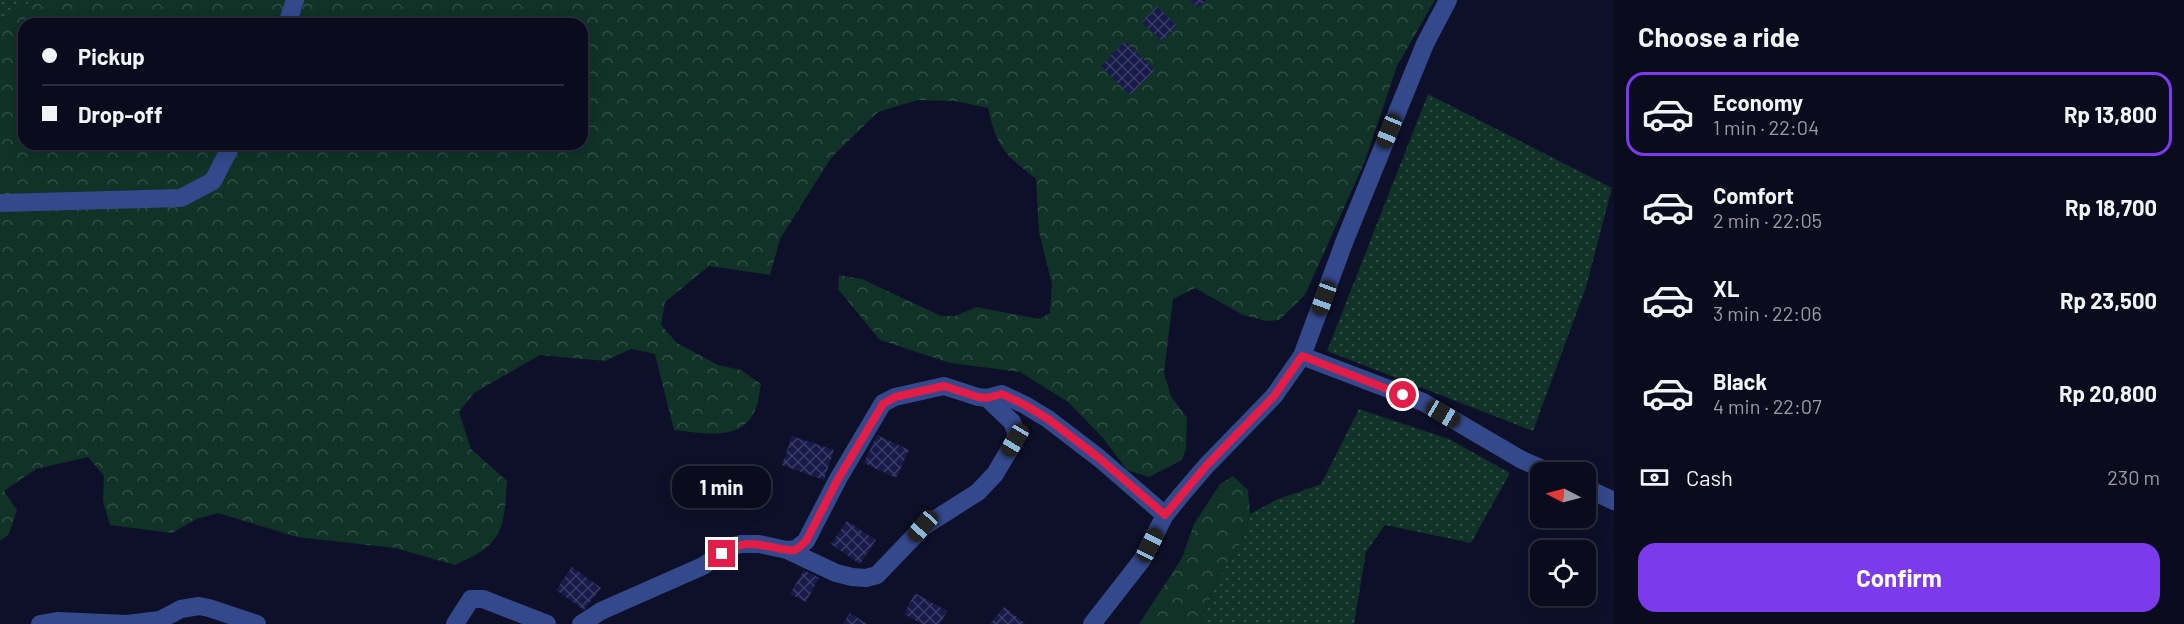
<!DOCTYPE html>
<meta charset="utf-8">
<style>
:root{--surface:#0a0c1e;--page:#181a2b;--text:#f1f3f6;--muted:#999ba4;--line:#2a2c3c;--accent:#7c3aed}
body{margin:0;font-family:Barlow,sans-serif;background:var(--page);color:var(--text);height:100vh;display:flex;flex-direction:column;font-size:22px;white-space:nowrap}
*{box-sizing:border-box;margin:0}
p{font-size:20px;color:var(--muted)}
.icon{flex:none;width:33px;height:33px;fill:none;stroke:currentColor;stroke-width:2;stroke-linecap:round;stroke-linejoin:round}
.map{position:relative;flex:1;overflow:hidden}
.details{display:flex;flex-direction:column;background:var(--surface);width:570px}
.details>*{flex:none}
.banner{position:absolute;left:18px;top:18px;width:570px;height:132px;border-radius:18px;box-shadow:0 3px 15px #0003,0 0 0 2px var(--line);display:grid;align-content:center;height:132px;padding:0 24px;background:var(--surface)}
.needle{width:39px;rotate:276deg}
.buttons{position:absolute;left:1530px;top:462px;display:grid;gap:12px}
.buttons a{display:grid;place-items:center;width:66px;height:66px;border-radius:12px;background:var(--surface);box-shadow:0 3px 15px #0003,0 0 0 2px var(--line);font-size:30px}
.end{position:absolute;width:27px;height:27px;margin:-14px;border:8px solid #e11d48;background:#fff;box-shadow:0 0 0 3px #fff}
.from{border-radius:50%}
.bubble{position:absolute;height:42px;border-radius:18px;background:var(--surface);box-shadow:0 3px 15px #0003,0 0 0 2px var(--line);font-size:20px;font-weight:700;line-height:42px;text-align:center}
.car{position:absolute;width:18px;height:36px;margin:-18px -9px;border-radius:8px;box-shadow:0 0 4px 2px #0007;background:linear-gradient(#222 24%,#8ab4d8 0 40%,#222 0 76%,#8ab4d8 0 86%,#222 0)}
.banner b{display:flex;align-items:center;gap:21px;height:57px;font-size:22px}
.banner b+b{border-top:2px solid var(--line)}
.banner i{width:15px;height:15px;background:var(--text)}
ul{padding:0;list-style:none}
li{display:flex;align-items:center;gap:18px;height:84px;margin:0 12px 9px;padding:0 12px;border:3px solid transparent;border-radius:18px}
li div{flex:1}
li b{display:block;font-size:22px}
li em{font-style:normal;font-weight:700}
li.current{border-color:var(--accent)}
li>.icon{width:54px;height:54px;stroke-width:1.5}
h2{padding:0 24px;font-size:27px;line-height:72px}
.pay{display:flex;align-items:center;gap:15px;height:66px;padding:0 24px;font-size:22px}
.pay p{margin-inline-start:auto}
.action{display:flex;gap:12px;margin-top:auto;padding:12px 24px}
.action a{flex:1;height:69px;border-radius:18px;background:var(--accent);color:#fff;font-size:24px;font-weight:700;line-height:69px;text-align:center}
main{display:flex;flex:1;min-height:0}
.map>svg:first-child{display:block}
.grass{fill:url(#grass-dots)}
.forest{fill:url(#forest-crowns);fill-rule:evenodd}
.building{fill:url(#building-cross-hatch)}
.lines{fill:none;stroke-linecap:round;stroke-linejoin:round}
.minor{stroke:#34498b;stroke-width:18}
.route{stroke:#e11d48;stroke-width:8}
</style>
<main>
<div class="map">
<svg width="1614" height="624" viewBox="0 0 1614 624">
<defs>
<pattern id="grass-dots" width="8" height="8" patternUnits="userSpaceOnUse" patternTransform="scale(1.5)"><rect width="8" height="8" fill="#103227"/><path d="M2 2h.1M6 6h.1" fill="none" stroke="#324f47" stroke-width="1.8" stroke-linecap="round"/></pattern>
<pattern id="forest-crowns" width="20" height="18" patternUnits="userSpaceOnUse" patternTransform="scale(1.5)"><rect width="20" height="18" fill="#103227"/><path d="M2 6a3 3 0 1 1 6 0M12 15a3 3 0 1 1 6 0" fill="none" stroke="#324f47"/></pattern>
<pattern id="building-cross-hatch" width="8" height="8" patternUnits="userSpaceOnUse" patternTransform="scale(1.5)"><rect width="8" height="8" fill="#181b4a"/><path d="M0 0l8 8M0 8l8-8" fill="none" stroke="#393c65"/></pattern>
</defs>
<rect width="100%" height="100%" fill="#0d1028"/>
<g class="grass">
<path d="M0,0H34L0,21Z"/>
<path d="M1428,94L1612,188L1586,287L1533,431L1327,351Z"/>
<path d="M1359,409L1449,439L1510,473L1471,543L1385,525L1366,552L1354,624H1200L1217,580L1244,537L1250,514L1276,500L1321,484Z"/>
</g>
<g class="forest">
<path d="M34,0H1435L1397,66L1365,161L1305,295L1279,320L1267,321L1243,315L1195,288L1173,299L1164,373L1171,396L1187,418L1186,449L1182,460L1149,477L1127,470L1103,438L1068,402L1020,372L950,363L880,340L838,289L839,275L862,279L941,316H955L977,307L1039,319L1050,313L1052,284L1039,232L1036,179C1005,154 997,149 988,108L955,101L918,100L878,112L831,158L780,239L770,275L709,266L665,302L661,325L677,343L718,365L741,370L761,384C759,392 759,401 756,408C743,443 703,433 674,430L655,354L631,349L605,361L540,355L474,393L459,412L471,449L507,481C504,531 503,544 455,565L395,548L297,537L218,513L196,519L172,533L110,525L103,501L104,476L88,457L36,469L4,491L17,510L9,534L0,541V21ZM24,24H582V144H24Z"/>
<path d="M1233,476L1248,490L1250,514L1244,537L1217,580L1200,624H1139L1182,558L1194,524L1220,484Z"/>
</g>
<g class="building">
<path d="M1190,0H1206L1198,8Z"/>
<path d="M1157,6L1177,26L1162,41L1142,22Z"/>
<path d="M1125,41L1155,70L1130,95L1101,66Z"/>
<path d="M877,435L909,450L896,478L864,463Z"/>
<path d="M792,436L834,450L824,480L782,465Z"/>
<path d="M847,521L876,540L860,564L831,544Z"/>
<path d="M572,567L601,588L584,610L556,590Z"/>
<path d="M804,570L819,578L806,602L790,594Z"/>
<path d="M915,593L947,611L940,624H922L904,614Z"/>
<path d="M1004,607L1026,624H990Z"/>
<path d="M850,613L867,624H843Z"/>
</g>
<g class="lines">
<g class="minor">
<path d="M287,24L295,0"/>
<path d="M0,203L181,198L213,181L232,144"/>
<path d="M1302,356L1423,402L1522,460L1550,472"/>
<path d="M1586,488L1614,501"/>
<path d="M787,550L796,549L806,541L838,479L883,403L895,397L944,386L978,397L987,398L1002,394L1025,405L1048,419L1099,458L1165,515"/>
<path d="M40,624L57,621L127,624"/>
<path d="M127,624L160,620L181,609L199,606L209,608L257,624"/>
<path d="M455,624L471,599H483L547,624"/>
<path d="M581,624L601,611L703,566L733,546L741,544H759L787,550L836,573L852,577L866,578L877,575L923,527L978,492L995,474L1015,440L1016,432L1012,422L987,398"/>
<path d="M1092,624L1142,560L1165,515L1182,494L1206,466L1274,396L1302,356L1345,240L1425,44L1448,0"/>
</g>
</g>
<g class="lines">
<path class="route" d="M722,554C743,539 757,544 781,549C785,549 791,551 795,550C799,548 803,544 806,541L838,479L883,404L895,397L944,386L978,397L987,398L1002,394L1025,405L1048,419L1099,458L1165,515L1206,466L1274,396L1302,356L1403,395"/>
</g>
</svg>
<div class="buttons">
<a><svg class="needle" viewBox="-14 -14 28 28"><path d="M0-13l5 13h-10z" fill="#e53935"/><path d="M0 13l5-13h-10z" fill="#999ba4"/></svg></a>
<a><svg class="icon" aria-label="locate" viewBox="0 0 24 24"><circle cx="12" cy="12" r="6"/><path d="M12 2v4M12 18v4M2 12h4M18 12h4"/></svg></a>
</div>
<i class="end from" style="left:1403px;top:395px"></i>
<i class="end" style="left:722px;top:554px"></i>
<div class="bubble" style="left:672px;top:466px;width:99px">1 min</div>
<i class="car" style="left:1389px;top:131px;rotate:202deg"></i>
<i class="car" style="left:1324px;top:298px;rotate:200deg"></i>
<i class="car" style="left:1443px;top:414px;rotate:120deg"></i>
<i class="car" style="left:1015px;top:440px;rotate:211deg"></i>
<i class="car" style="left:923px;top:526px;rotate:222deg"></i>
<i class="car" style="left:1150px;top:545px;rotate:27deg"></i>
<div class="banner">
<b><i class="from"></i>Pickup</b>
<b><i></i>Drop-off</b>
</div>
</div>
<section class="details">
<h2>Choose a ride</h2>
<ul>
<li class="current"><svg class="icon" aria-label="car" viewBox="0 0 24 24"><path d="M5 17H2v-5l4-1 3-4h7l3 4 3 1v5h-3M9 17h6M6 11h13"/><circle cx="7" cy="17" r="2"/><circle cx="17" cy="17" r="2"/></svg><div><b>Economy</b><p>1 min · 22:04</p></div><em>Rp 13,800</em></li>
<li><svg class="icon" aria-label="car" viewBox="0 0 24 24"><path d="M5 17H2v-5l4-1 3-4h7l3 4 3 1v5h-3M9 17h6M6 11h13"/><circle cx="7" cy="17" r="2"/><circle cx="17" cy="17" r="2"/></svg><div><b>Comfort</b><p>2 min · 22:05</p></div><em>Rp 18,700</em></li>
<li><svg class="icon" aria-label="car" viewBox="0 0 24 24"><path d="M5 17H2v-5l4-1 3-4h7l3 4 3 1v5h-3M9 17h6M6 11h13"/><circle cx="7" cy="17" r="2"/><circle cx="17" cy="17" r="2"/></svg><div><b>XL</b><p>3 min · 22:06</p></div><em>Rp 23,500</em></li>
<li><svg class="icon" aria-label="car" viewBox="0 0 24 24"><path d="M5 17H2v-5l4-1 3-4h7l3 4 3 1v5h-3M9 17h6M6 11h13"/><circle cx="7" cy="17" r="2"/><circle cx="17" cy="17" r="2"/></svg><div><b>Black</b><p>4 min · 22:07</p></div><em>Rp 20,800</em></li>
</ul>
<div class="pay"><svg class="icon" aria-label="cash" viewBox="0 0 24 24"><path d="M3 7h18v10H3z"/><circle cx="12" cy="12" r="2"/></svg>Cash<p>230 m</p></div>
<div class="action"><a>Confirm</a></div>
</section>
</main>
